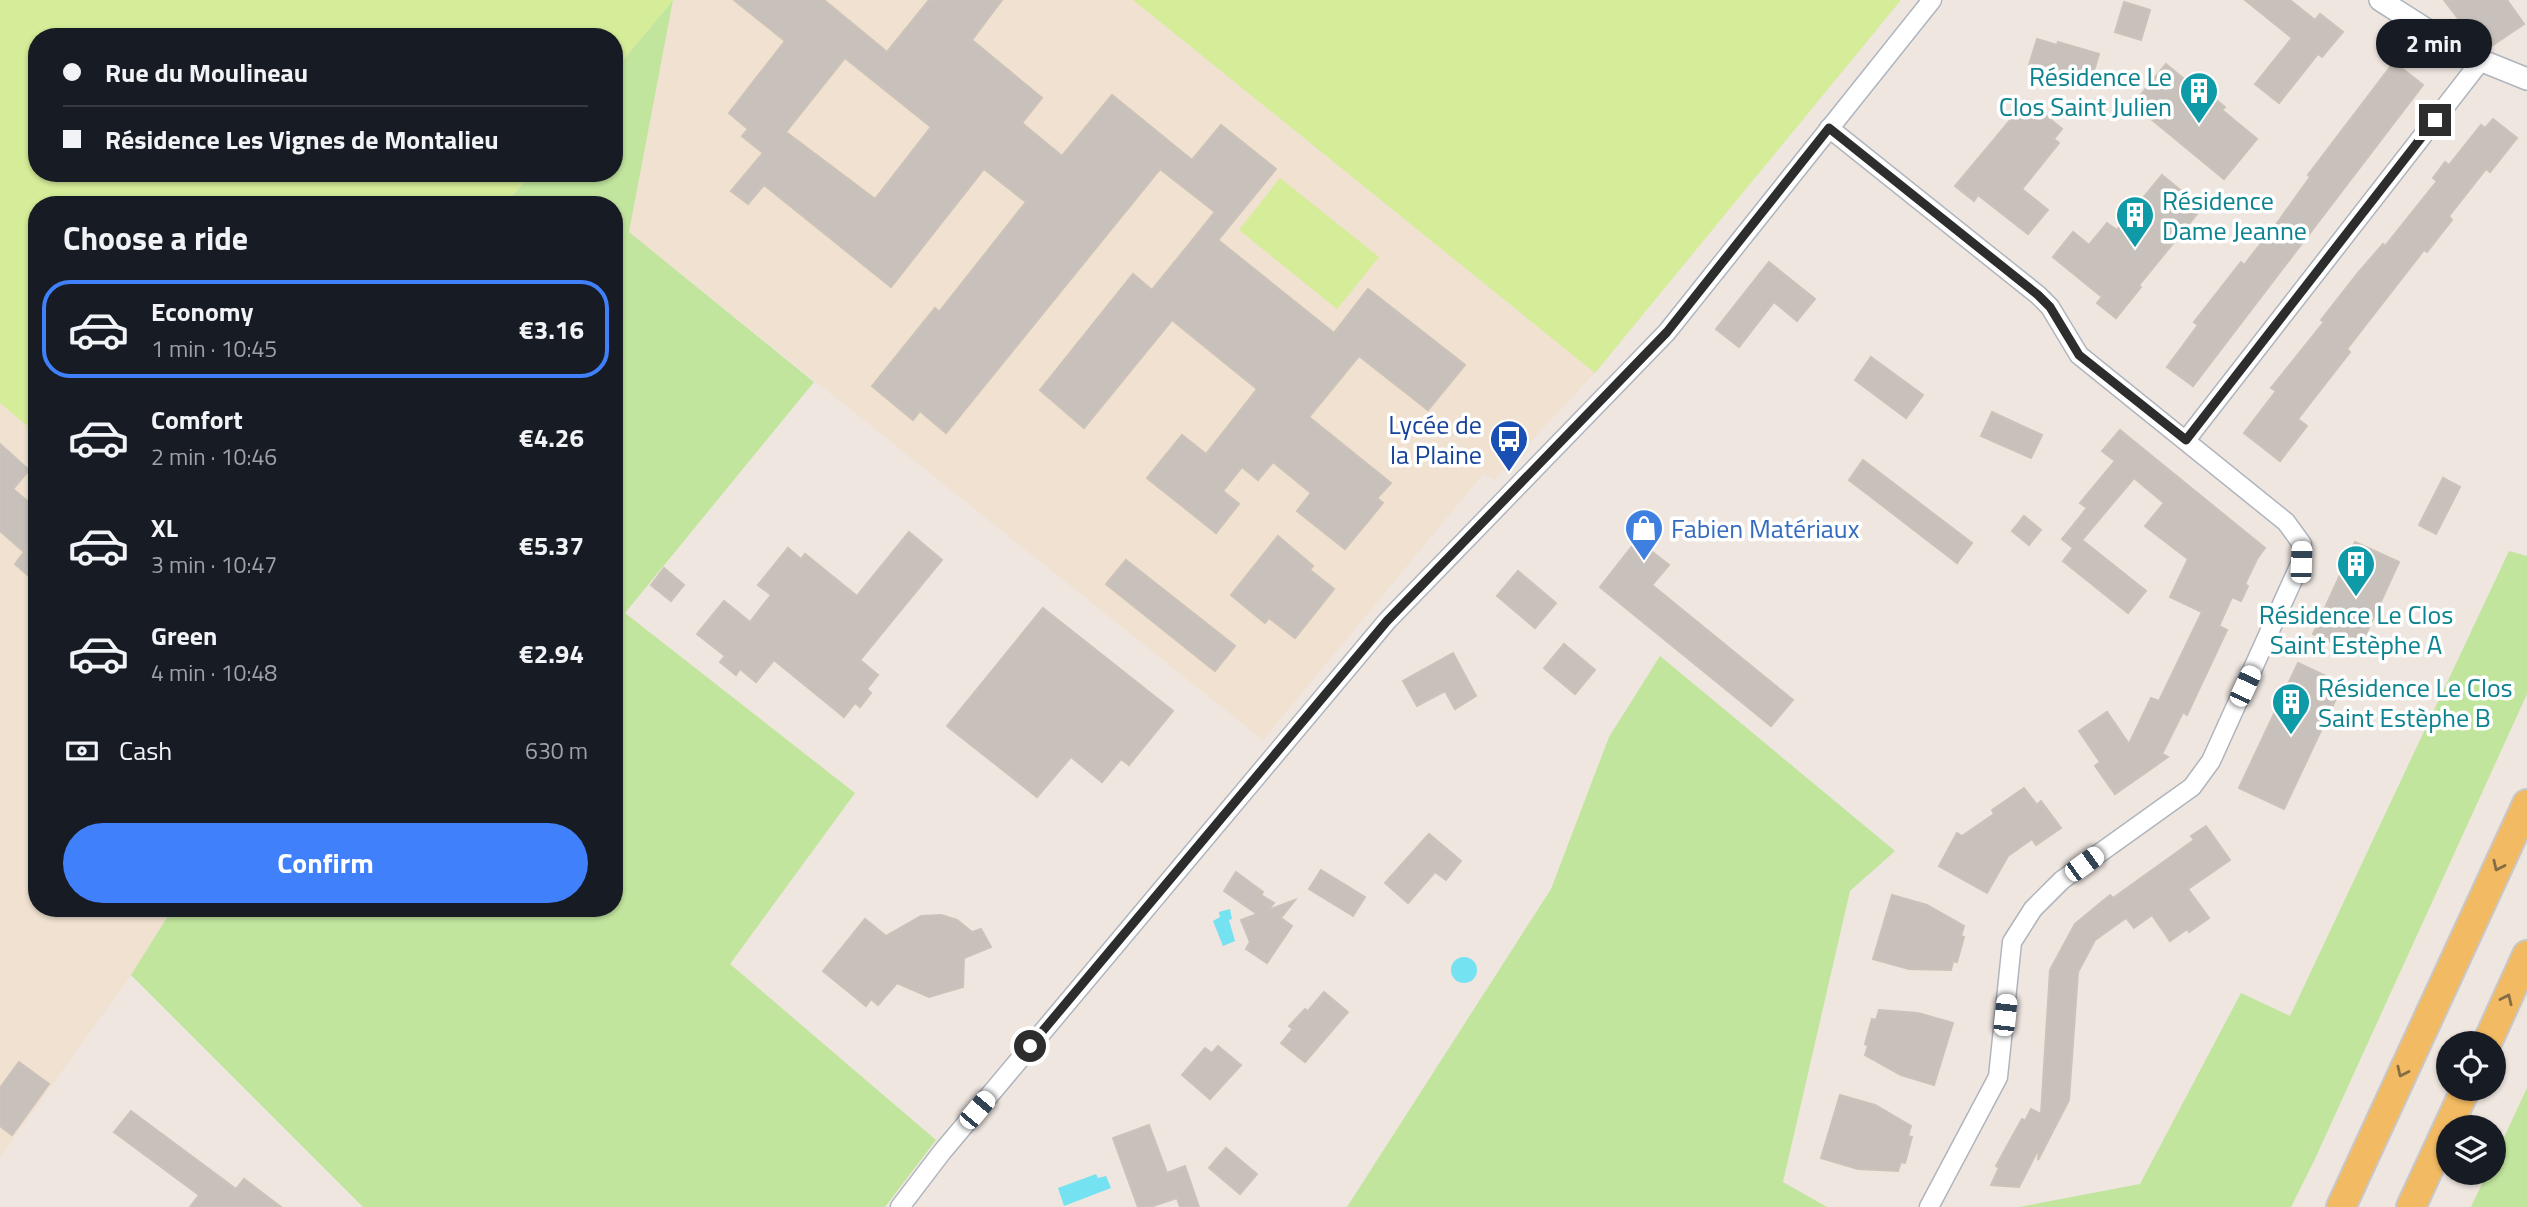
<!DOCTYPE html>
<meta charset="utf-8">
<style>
:root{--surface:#171b24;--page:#242831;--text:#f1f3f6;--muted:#9ea1a6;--line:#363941;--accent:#4180fb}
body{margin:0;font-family:"Titillium Web",sans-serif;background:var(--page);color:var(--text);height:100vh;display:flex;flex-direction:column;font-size:26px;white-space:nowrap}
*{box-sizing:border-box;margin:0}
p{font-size:23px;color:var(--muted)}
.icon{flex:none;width:38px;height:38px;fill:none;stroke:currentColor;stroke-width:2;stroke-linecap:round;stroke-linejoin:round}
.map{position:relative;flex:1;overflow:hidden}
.panel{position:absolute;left:28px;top:196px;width:595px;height:721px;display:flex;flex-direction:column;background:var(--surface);border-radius:28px;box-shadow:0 2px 5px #0004}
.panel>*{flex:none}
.banner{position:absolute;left:28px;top:28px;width:595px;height:154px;border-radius:28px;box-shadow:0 2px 5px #0004;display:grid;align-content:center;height:154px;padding:0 35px;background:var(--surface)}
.buttons{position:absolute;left:2436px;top:1031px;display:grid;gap:14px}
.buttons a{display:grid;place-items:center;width:70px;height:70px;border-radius:50%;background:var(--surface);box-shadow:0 2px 5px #0004;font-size:35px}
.end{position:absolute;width:32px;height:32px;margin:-16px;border:9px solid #2d2d2d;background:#fff;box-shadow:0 0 0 4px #fff}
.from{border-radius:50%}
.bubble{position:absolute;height:49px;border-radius:24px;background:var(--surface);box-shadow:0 2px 5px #0004;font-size:23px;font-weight:700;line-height:49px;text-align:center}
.car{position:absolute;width:21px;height:42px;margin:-21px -10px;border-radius:9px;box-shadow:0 0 5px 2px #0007;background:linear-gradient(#fff 24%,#345 0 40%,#fff 0 76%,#345 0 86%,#fff 0)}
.banner b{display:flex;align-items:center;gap:24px;height:66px;font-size:26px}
.banner b+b{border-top:2px solid var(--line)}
.banner i{width:18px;height:18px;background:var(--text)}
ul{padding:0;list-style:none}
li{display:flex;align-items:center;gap:21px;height:98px;margin:0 14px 10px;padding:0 21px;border:4px solid transparent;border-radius:28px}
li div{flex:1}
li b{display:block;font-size:26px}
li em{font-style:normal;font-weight:700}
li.current{border-color:var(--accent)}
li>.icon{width:63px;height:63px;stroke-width:1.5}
h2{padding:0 35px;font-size:32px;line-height:84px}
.pay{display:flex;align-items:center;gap:18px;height:77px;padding:0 35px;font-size:26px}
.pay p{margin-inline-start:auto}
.cta{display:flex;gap:14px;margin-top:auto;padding:14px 35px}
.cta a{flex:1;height:80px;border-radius:42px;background:var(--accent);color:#fff;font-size:28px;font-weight:700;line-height:80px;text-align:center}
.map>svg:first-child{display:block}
.education{fill:#f0e1d0}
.green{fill:#c1e59d}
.pitch{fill:#d5ec99}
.water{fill:#74e2f0}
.building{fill:#c8c1bb;stroke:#cbc2b9;stroke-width:2;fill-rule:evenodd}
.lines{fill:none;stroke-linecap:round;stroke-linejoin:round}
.minor-casing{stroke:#b0b5bd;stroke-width:21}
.tertiary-casing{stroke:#b0b5bd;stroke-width:24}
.primary-casing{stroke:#c8c8c8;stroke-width:32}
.minor{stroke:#fff;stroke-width:18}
.tertiary{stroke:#fff;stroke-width:21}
.primary{stroke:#f2ba62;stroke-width:28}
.oneway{stroke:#866c45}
.route{stroke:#2d2d2d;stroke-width:9}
.labels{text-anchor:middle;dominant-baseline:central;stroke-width:7;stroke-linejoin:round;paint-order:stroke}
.culture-label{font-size:26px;fill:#0d838f;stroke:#fff;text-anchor:start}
.transit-label{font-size:26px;fill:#164399;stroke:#fff;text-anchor:end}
.shop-label{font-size:26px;fill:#366cbe;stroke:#fff;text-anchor:start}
</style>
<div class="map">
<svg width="2527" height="1207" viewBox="0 0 2527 1207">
<rect width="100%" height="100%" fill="#efe6e0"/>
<g class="education">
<path d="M673,0H1133L1595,373L1494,480L1484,473L1263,740L629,232Z"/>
<path d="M0,403L37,434V908H173L131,975L0,1157Z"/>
</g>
<g class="green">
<path d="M673,0L629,232L814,382L625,613L855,793L730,964L936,1140L885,1207H363L131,975L173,908H614V205H505L531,173H614V71Z"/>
<path d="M2509,551L2527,556V694L2314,1161L2291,1207H2019L2140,1184L2241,993L2290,1016Z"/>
<path d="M1660,656L1895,851L1850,891L1783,1182L1827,1207H1347L1551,889L1609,737Z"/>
<path d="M2527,1088V1207H2471L2487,1173L2494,1172V1159Z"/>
</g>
<g class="pitch">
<path d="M0,0H673L614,71V37H37V173H531L505,205H37V434L0,403Z"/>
<path d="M1133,0H1901L1595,373Z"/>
<path d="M1280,178L1379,257L1337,309L1239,230Z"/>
</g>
<g class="water">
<path d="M1230,909L1232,919L1229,920L1235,941L1223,946L1213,921L1220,917L1219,912Z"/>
<circle cx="1464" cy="970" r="13"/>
<path d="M1096,1174L1098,1178L1106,1176L1111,1188L1064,1206L1058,1188Z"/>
</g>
<g class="building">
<path d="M734,0H824L887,52L929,0H1002L972,40L1042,98L1022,123L1062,156L1112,95L1192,160L1221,125L1276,169L1218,240L1334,333L1368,289L1465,365L1428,410L1359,356L1309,417L1391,483L1377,498L1383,503L1345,549L1297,511L1311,493L1273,462L1258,480L1242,467L1223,491L1239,504L1216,533L1147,478L1182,435L1206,454L1257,389L1172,320L1084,428L1040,390L1133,274L1152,290L1215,212L1160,169L946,433L920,411L913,420L872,386L935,308L939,312L1026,202L984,169L891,287L764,185L748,204L731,191L763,153L742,136L748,129L729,113L785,41ZM845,58L931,127L875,199L786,132Z"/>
<path d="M2245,0H2290L2315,20L2320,14L2343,32L2322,57L2318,54L2279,103L2255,84L2292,38Z"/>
<path d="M2444,0H2507L2524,24L2487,49L2478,45Z"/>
<path d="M2124,2L2150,10L2141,40L2115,32Z"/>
<path d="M2037,39L2057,45L2058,42L2099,54L2090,84L2029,65Z"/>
<path d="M2394,62L2423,85L2193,386L2167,367L2198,325L2194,322L2241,262L2244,265L2280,219L2310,177L2308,175Z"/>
<path d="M2166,64L2207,98L2210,95L2225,107L2222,110L2257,139L2224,179L2133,104Z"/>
<path d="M2027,100L2062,129L2054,139L2059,143L2022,189L2048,210L2028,234L1978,195L1974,201L1955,186Z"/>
<path d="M2493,119L2517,138L2490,172L2486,169L2449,216L2452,220L2427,252L2424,250L2347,349L2350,352L2298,419L2307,426L2280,461L2244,433L2276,391L2271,388L2324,322L2321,320L2358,273L2383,244L2385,246L2437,181L2433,178L2445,162L2449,165L2481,125L2485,128Z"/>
<path d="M2162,175L2202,208L2139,285L2141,287L2116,318L2097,303L2102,297L2053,257L2073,232L2089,245L2107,223L2117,230Z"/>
<path d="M1769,262L1815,299L1797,321L1774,302L1739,347L1716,329Z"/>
<path d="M1871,357L1923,395L1906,418L1855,380Z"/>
<path d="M1992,412L2042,435L2031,458L1981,436Z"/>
<path d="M2120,430L2265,548L2257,559L2245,584L2248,586L2241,601L2232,597L2219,626L2227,630L2187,715L2183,712L2162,754L2168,757L2115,794L2095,766L2100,762L2079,731L2107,712L2129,744L2151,698L2159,701L2202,612L2170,597L2188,559L2145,526L2164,503L2134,478L2082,540L2146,591L2128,613L2063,561L2073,548L2062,539L2087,508L2080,503L2115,461L2102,451Z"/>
<path d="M0,444L29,470L13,489L37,509V583L15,564L24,552L0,531Z"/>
<path d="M1863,460L1972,543L1957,563L1849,480Z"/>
<path d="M2443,478L2460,487L2436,534L2419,525Z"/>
<path d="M2024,516L2041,530L2029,545L2012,531Z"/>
<path d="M909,532L942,560L860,660L878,675L867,689L871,693L860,707L855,703L844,717L774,660L756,682L740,669L736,675L720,662L725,656L697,634L724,601L750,622L771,595L758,585L788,548L801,559L805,554L857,596Z"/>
<path d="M1278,536L1313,566L1310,570L1334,589L1295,638L1269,618L1265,623L1231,595Z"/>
<path d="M1637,540L1669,565L1652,585L1793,700L1771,726L1600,587Z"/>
<path d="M2355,542L2399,562L2357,654L2313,634Z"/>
<path d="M1126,560L1235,646L1215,671L1106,584Z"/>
<path d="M664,568L684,585L671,601L651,585Z"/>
<path d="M1518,571L1556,603L1535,628L1497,596Z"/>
<path d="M1043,608L1173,711L1129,765L1121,759L1102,782L1071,757L1037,797L947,726Z"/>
<path d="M1564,644L1595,670L1575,694L1544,668Z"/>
<path d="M1453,653L1476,696L1455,709L1445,691L1417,706L1403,681Z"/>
<path d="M2298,663L2343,684L2284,809L2239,788Z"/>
<path d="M2024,788L2037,805L2041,801L2061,828L2036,845L2032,839L2008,856L1987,893L1939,866L1957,833L1962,836L1994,814L1992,810Z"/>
<path d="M2206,826L2230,860L2188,889L2209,918L2189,932L2187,929L2170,941L2152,915L2134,928L2126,918L2095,940L2078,972L2069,1100L2038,1160L2039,1148L2019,1187L1991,1185L1999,1168L1996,1166L2022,1119L2025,1121L2031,1109L2041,1114L2050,970L2075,924L2110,895L2113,898L2194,840L2191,836Z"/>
<path d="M1429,834L1461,861L1446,880L1435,872L1408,903L1385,883Z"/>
<path d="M1321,870L1365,897L1353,916L1309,889Z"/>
<path d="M1236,872L1263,892L1261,895L1274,903L1268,910L1295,900L1281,918L1292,926L1267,963L1246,949L1250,942L1241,920L1257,914L1224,891Z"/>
<path d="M1892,895L1927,905L1964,926L1961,936L1964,937L1957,962L1953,961L1951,970L1909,969L1873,959Z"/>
<path d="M941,915L957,920L972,932L981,929L991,947L964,958L963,987L929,997L897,983L878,1005L871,999L866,1006L823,971L865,919L886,936L921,916Z"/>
<path d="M1324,992L1348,1012L1305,1062L1281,1043L1293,1029L1289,1026L1305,1009L1308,1011Z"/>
<path d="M1879,1010L1918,1013L1953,1023L1934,1085L1901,1075L1865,1055L1868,1046L1865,1044L1872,1019L1876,1020Z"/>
<path d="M1218,1046L1241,1065L1210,1099L1182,1075L1205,1048L1212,1053Z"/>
<path d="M19,1062L49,1084L12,1135L0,1126V1088Z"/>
<path d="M1840,1095L1875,1105L1911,1126L1908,1136L1912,1137L1905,1163L1901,1162L1898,1171L1858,1169L1821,1158Z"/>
<path d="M131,1111L236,1189L244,1179L281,1207H190L199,1195L114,1132Z"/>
<path d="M1149,1125L1167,1173L1185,1166L1199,1207H1180L1177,1198L1150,1207H1138L1113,1138Z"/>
<path d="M1226,1148L1257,1174L1240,1194L1209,1168Z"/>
</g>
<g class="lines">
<defs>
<g id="minor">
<path d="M1829,128L2038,295L2050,307L2079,355L2286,522L2302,544L2301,562L2211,761L2192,787L2062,880L2033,909L2012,942L1998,1077L1929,1207"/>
<path d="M2186,440L2480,62"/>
<path d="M900,1207L942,1152L1387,621L1667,332L1932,0"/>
</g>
<path id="tertiary" d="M2380,0L2465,54L2527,79"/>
<g id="primary">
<path d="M2487,1043L2527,955"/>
<path d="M2341,1207L2527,804"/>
<path d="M2411,1207L2466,1088"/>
</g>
</defs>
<use href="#minor" class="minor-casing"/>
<use href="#tertiary" class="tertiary-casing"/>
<use href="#primary" class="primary-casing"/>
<use href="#minor" class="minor"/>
<use href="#tertiary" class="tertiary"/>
<use href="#primary" class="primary"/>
</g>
<defs><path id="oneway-chevron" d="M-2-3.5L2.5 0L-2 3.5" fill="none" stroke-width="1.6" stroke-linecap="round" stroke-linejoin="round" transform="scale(1.75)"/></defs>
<g class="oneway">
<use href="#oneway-chevron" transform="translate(2498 866) rotate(115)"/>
<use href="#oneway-chevron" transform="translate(2507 999) rotate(-65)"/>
<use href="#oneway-chevron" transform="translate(2402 1072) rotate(115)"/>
</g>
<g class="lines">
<path class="route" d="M1030,1046L1387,621L1667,332L1829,128L2038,295L2050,307L2079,355L2186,440L2435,120"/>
</g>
<defs>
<symbol id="building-pin" viewBox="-11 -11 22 30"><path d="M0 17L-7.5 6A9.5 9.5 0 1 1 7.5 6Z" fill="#0f9aa8" stroke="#fff"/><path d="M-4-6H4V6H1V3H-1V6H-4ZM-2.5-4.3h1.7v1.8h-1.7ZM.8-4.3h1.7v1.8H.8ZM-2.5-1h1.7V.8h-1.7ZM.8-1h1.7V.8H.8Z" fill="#fff"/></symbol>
<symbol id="bus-pin" viewBox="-11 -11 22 30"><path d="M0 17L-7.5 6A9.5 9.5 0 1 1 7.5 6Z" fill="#1a4fb4" stroke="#fff"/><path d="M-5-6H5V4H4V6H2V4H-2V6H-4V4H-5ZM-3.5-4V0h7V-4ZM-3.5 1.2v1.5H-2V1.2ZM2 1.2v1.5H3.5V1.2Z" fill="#fff"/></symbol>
<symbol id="shop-pin" viewBox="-11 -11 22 30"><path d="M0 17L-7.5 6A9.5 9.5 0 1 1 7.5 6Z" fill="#3f7fe0" stroke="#fff"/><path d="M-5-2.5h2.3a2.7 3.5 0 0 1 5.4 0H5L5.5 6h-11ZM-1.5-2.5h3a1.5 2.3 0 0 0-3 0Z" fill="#fff"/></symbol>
</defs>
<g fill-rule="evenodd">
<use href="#building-pin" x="2177" y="69" width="44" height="60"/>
<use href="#building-pin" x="2113" y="193" width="44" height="60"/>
<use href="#bus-pin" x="1487" y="417" width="44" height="60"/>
<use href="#shop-pin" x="1622" y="506" width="44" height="60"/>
<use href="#building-pin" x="2334" y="542" width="44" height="60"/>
<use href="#building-pin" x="2269" y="680" width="44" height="60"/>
</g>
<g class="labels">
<g class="culture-label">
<text x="2172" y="76" text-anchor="end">Résidence Le<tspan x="2172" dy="30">Clos Saint Julien</tspan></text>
<text x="2162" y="200">Résidence<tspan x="2162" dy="30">Dame Jeanne</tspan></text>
<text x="2356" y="614" text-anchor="middle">Résidence Le Clos<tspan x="2356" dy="30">Saint Estèphe A</tspan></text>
<text x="2318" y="687">Résidence Le Clos<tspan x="2318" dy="30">Saint Estèphe B</tspan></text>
</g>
<g class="transit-label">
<text x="1482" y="424">Lycée de<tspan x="1482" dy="30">la Plaine</tspan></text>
</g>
<g class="shop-label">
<text x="1671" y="528">Fabien Matériaux</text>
</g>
</g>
</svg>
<div class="buttons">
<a><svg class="icon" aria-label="locate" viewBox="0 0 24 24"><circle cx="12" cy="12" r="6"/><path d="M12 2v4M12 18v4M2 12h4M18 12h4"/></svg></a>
<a><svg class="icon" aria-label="layers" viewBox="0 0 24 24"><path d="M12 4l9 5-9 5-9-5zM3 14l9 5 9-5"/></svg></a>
</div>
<i class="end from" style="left:1030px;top:1046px"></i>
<i class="end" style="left:2435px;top:120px"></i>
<div class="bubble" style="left:2376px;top:19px;width:116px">2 min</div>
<i class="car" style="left:2301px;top:562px;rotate:2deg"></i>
<i class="car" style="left:2245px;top:686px;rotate:25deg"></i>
<i class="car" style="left:2084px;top:864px;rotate:54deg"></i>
<i class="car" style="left:2005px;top:1015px;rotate:6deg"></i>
<i class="car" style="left:977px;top:1110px;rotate:40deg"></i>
<div class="banner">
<b><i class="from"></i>Rue du Moulineau</b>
<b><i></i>Résidence Les Vignes de Montalieu</b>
</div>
<section class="panel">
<h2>Choose a ride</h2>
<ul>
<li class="current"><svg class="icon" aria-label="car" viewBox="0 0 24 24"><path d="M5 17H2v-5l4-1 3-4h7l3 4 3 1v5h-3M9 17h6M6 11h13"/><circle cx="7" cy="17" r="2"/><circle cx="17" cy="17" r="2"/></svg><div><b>Economy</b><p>1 min · 10:45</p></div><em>€3.16</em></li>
<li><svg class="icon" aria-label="car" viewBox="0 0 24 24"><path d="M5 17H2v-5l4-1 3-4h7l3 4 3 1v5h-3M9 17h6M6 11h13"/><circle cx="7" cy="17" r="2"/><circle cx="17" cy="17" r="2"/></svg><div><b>Comfort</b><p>2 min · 10:46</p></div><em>€4.26</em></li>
<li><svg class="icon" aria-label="car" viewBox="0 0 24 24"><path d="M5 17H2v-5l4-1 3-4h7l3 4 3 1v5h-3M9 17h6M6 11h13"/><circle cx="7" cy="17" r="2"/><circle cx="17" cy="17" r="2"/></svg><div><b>XL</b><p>3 min · 10:47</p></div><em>€5.37</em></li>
<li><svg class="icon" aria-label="car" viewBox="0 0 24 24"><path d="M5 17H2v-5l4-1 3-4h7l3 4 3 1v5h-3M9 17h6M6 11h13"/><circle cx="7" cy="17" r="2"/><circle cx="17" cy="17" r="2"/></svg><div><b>Green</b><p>4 min · 10:48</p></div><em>€2.94</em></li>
</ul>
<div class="pay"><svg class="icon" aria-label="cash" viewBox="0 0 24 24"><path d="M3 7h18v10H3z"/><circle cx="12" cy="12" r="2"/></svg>Cash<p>630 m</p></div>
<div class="cta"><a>Confirm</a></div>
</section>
</div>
